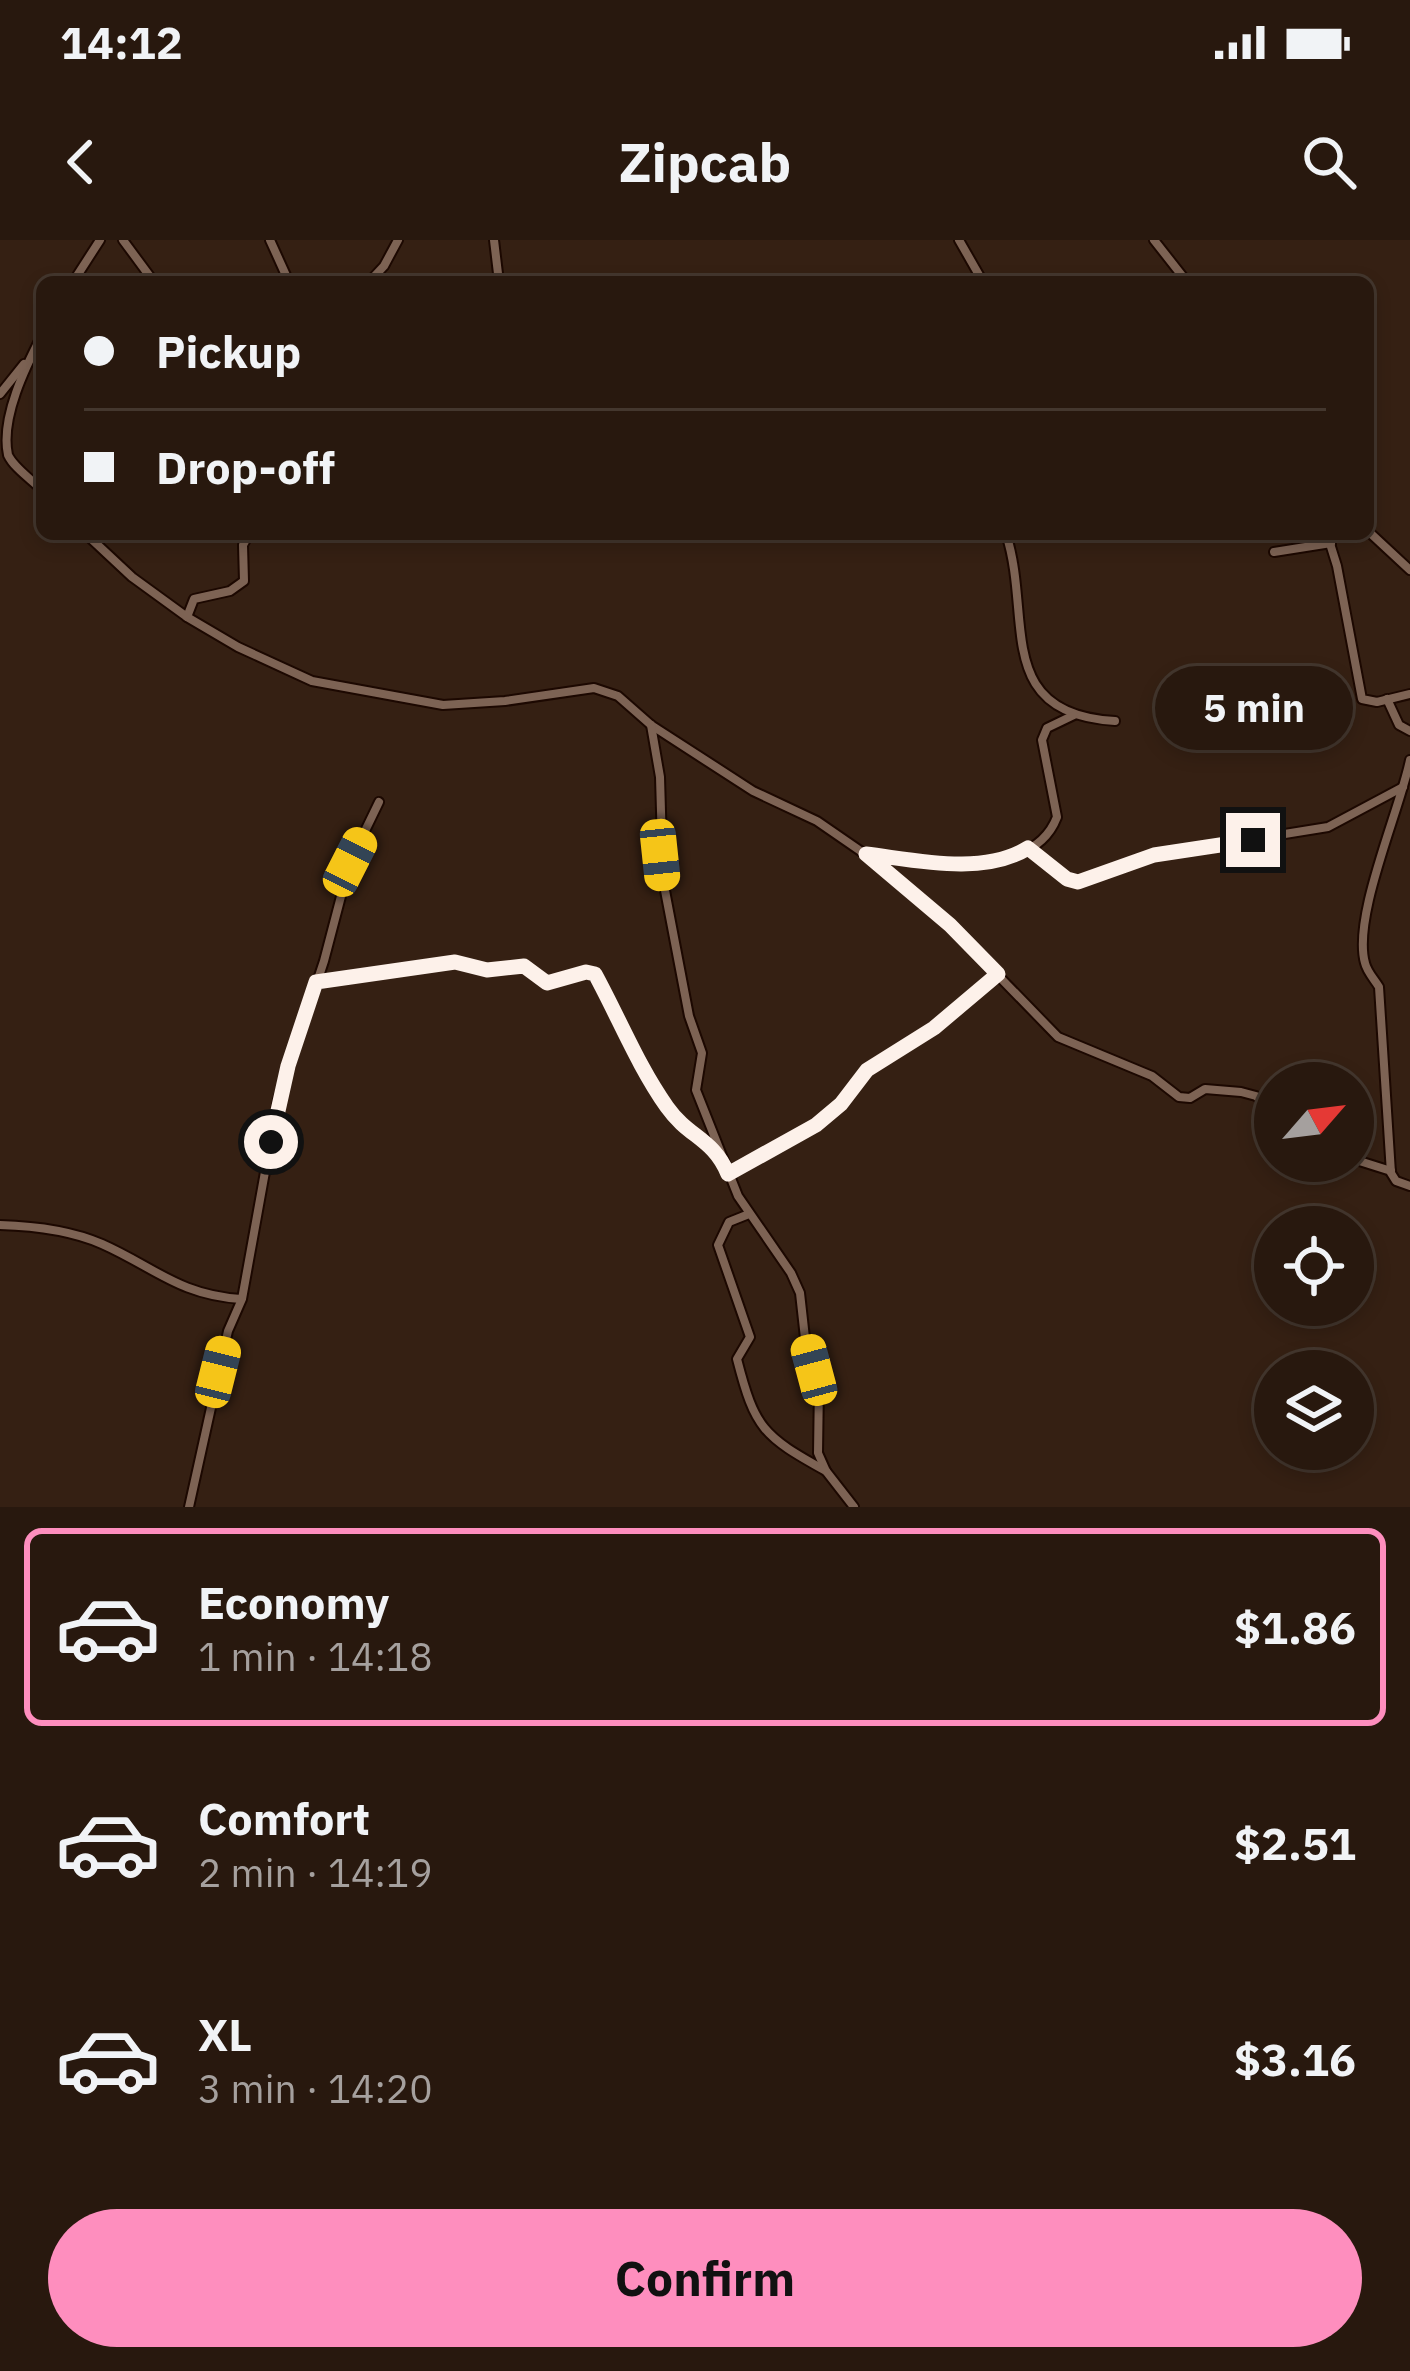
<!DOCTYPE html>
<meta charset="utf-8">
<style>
:root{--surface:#28180e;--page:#34251c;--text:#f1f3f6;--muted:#a5a09e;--line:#44372e;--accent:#fe8ebe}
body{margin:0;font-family:"IBM Plex Sans",sans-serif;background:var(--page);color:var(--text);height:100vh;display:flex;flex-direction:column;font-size:45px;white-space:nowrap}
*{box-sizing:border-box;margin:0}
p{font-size:39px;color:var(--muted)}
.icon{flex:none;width:66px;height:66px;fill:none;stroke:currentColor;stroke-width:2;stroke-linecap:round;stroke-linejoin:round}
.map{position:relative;height:1267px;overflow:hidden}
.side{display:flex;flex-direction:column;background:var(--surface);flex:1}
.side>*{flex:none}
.guide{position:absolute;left:36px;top:36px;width:1338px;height:264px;border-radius:18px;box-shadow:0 6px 18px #0003,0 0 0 3px var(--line);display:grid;align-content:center;height:264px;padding:0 48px;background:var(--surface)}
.needle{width:78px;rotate:62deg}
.controls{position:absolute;left:1254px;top:822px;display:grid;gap:24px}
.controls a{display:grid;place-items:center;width:120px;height:120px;border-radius:50%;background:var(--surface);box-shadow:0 6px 18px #0003,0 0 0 3px var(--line);font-size:60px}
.end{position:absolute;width:54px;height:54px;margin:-27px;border:15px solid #fdf1ea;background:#111;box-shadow:0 0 0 6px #111}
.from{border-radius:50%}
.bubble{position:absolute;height:84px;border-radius:42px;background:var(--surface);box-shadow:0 6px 18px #0003,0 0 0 3px var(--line);font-size:39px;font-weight:700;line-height:84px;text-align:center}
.car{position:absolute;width:36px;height:72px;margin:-36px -18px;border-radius:15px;box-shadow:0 0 9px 3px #0007;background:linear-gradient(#f5c518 24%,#345 0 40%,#f5c518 0 76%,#345 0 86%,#f5c518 0)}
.guide b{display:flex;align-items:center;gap:42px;height:114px;font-size:45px}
.guide b+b{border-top:3px solid var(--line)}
.guide i{width:30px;height:30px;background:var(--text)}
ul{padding:21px 0 0;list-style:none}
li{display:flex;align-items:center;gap:36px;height:198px;margin:0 24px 18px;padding:0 24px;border:6px solid transparent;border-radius:18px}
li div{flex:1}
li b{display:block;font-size:45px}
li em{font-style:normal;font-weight:700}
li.active{border-color:var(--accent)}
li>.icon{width:108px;height:108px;stroke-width:1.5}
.action{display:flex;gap:24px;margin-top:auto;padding:24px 48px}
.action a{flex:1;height:138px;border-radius:72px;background:var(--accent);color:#111;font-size:48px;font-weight:700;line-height:138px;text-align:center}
.status{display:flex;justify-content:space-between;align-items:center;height:84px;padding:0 60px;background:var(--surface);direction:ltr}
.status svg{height:33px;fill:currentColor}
header{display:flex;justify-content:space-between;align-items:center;height:156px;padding:0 48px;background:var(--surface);font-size:54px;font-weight:700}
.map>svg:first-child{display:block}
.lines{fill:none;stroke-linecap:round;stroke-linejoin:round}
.minor-casing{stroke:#1c0801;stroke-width:12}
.minor{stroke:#7d6354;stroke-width:8}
.route{stroke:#fdf1ea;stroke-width:15}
</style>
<div class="status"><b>14:12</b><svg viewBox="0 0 49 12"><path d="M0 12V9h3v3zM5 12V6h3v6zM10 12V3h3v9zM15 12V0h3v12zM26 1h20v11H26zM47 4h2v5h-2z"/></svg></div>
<header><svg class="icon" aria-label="back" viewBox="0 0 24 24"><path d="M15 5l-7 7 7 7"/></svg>Zipcab<svg class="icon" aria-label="search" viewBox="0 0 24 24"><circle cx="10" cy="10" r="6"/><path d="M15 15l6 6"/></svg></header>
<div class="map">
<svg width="1410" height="1267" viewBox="0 0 1410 1267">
<rect width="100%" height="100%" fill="#352013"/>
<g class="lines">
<defs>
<g id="minor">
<path d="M123,0L154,42"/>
<path d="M270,0L289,42"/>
<path d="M494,0L499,42"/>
<path d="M959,0L983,42"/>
<path d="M1154,0L1187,42"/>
<path d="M73,42L100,0"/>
<path d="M369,42L384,26L398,0"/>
<path d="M42,95C26,126 0,178 8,215C14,228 31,239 42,250"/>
<path d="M0,154L24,124"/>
<path d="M1368,291L1410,330"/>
<path d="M86,294L132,337L187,377L238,407L312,441L443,465L505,461L594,448L618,456L651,485L753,551L817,581L875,621L949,685L1058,797L1152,836L1179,857L1190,858L1205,849L1241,852L1256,856L1275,871"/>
<path d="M1006,294C1033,376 992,474 1115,481"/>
<path d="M1327,294L1337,326L1362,459L1377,462L1410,454"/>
<path d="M1274,312L1331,303"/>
<path d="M187,377L194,359L230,351L244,341L243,305L249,294"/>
<path d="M1387,459L1399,485L1410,491"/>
<path d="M651,485L660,537L663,640L689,776L702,813L696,850L738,956L791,1033L800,1053L805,1098L819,1144L818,1213L826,1231L854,1267"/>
<path d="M1410,520C1400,570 1352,677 1365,723C1367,732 1375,740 1379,747L1391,933L1396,941L1410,946"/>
<path d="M1028,608L1067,639L1078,642L1154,615L1328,587L1403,547"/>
<path d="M869,614C923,620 1032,643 1057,577L1042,500L1047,488L1074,475"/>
<path d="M317,742L455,722L487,730L524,726L547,743L592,732L663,861L685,887L716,909"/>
<path d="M1353,919L1391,931"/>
<path d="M728,935L816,885L842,862L867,830L934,788L997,734"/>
<path d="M749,974L729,982L718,1005L750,1097L737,1119C755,1189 763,1196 826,1231"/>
<path d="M0,985C34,986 70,990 102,1004C154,1027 179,1055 241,1059"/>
<path d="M189,1267L228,1091L242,1059L278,860L324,721L350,622L379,562"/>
</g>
</defs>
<use href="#minor" class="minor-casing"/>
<use href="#minor" class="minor"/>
</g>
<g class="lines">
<path class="route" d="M271,902L288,826L316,742L455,722L487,730L524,726L547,743L586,732L595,734C619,778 638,826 667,867C689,898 713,898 728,934L816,885L841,864L867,830L934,788L998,734L950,685L866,614C916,620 982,636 1028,608L1067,639L1078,642L1154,615L1253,600"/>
</g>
</svg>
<div class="controls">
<a><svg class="needle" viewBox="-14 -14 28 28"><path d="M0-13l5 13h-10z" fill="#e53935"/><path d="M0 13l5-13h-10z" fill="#a5a09e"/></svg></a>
<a><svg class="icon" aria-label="locate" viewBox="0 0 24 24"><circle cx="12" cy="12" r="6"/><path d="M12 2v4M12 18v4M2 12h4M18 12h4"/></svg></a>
<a><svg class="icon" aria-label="layers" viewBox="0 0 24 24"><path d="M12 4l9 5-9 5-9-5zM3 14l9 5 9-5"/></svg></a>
</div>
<i class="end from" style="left:271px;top:902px"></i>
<i class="end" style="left:1253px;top:600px"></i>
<div class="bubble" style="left:1155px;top:426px;width:198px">5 min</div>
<i class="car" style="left:660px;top:615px;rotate:174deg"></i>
<i class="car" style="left:350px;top:622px;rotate:27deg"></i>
<i class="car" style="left:814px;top:1130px;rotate:345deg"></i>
<i class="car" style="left:218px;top:1132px;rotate:14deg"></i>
<div class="guide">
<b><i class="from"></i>Pickup</b>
<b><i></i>Drop-off</b>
</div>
</div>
<section class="side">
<ul>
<li class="active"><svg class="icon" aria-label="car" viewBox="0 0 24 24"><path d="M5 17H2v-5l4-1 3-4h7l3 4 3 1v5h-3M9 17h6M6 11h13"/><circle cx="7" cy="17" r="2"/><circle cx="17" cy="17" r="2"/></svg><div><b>Economy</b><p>1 min · 14:18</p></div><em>$1.86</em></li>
<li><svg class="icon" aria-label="car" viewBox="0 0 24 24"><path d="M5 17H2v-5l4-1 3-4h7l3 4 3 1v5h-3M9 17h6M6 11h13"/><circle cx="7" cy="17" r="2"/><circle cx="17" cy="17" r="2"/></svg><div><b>Comfort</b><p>2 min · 14:19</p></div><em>$2.51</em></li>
<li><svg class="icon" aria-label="car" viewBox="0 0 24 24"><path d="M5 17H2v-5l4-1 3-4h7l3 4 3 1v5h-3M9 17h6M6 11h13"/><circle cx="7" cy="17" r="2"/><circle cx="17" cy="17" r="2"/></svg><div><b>XL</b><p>3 min · 14:20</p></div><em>$3.16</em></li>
</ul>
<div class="action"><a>Confirm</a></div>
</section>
